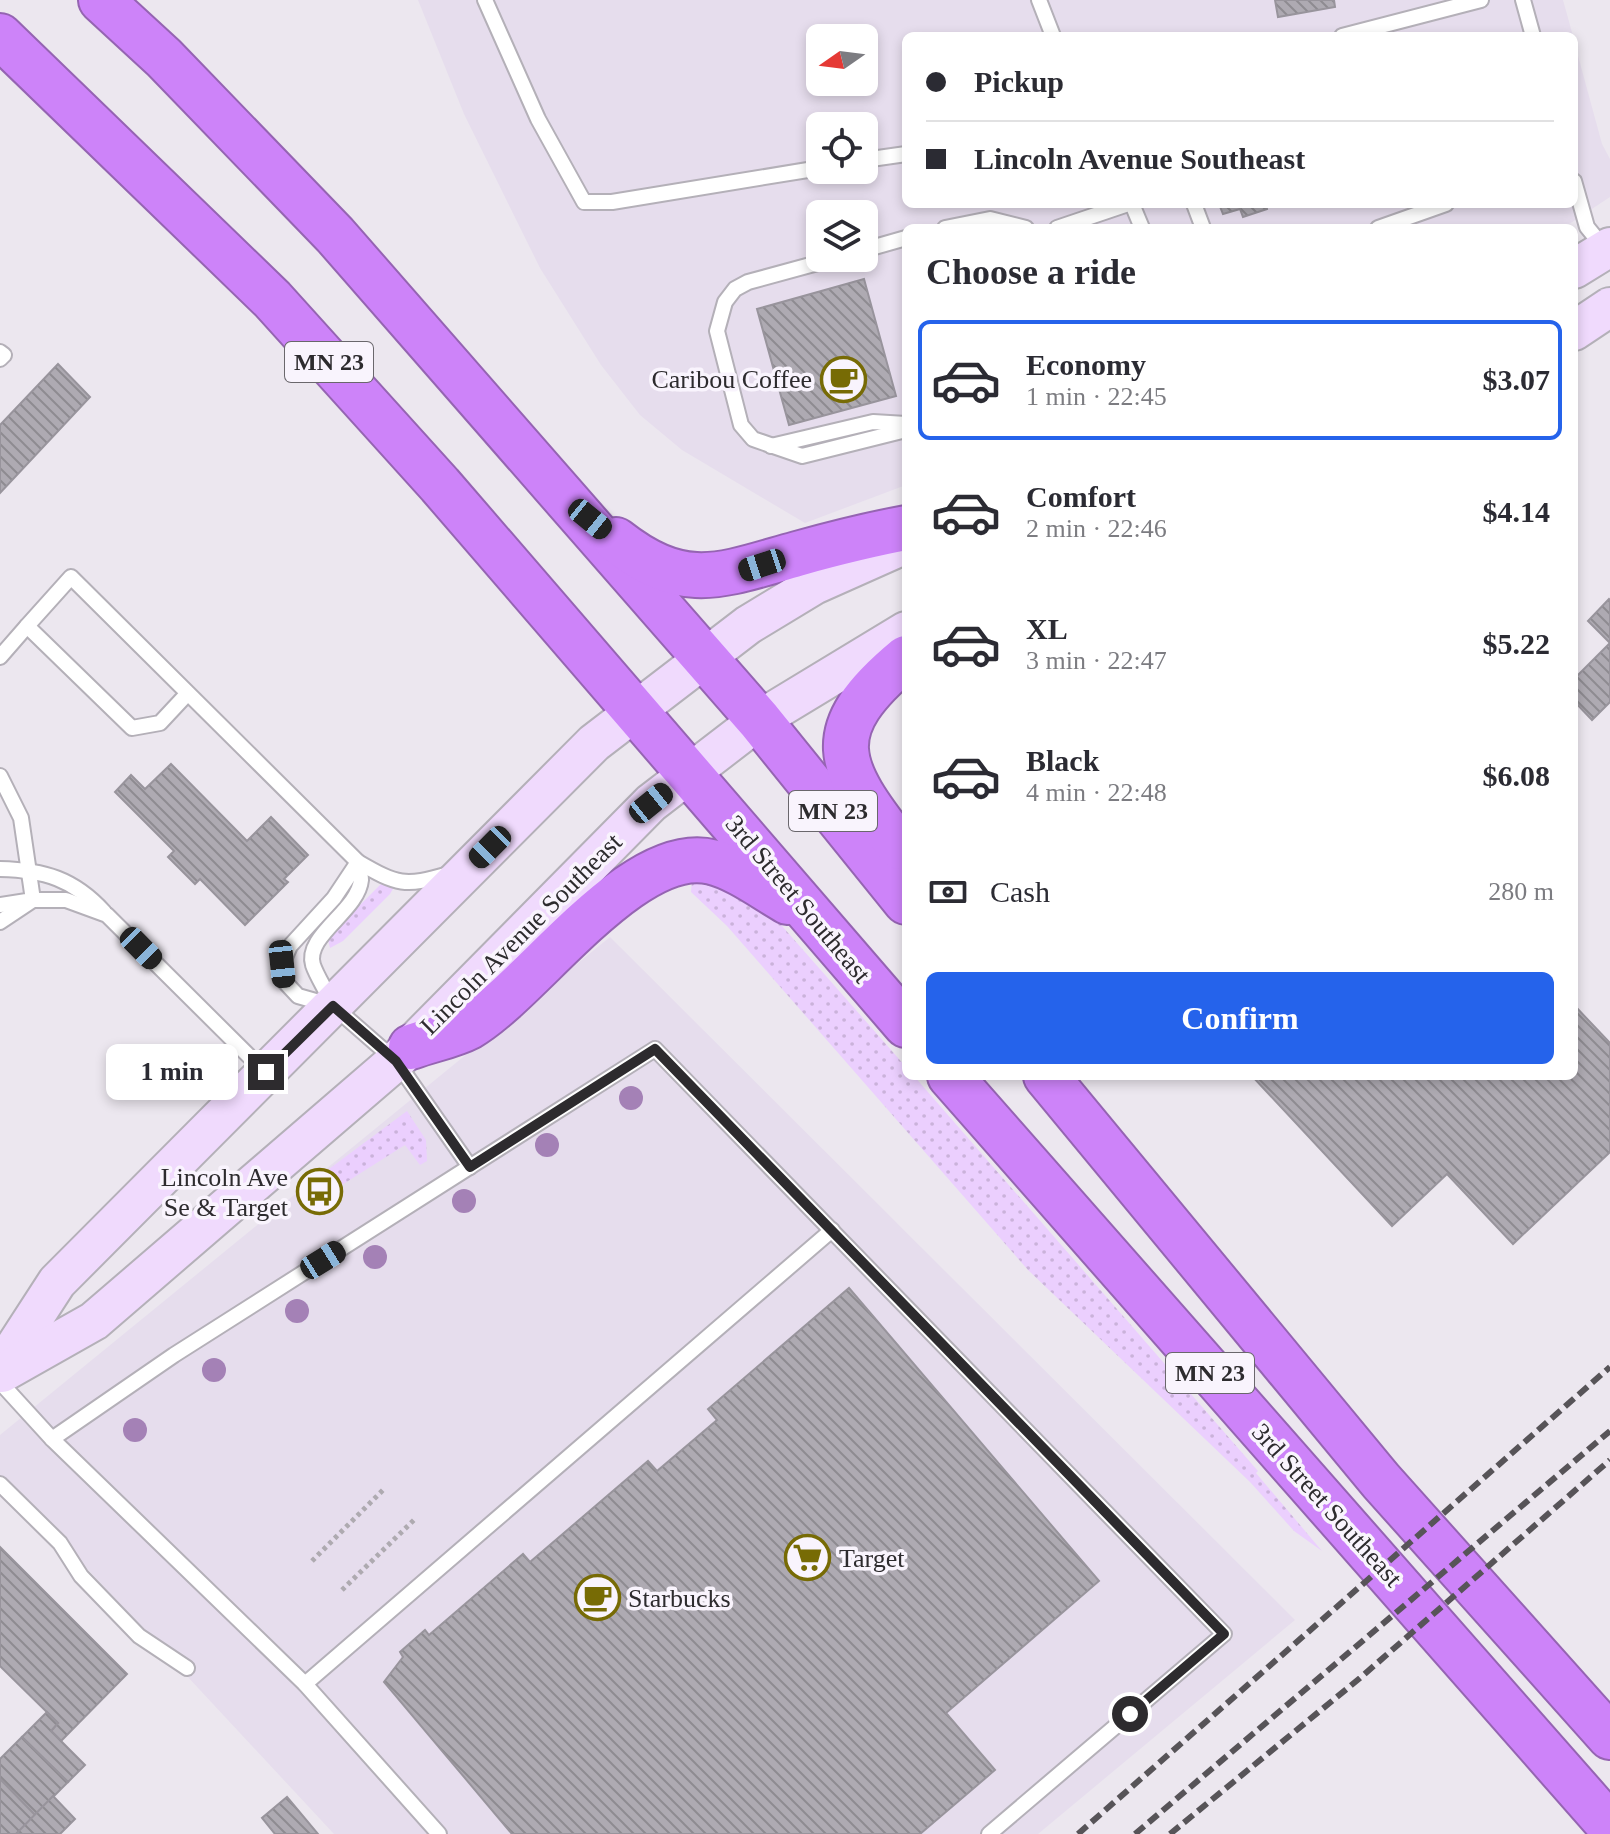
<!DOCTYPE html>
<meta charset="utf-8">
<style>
:root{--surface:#fff;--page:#f2f2f3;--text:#2b2b33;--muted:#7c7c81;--line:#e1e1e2;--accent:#2563eb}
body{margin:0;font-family:"Times New Roman",serif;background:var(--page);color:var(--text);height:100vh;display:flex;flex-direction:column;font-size:30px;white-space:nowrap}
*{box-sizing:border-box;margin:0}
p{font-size:26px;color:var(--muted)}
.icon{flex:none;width:44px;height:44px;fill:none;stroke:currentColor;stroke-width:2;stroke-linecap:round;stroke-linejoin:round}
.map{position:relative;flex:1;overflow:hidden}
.sheet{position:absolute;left:902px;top:224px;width:676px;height:856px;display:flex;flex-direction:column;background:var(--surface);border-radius:12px;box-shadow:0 4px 12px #0003}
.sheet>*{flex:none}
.guide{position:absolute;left:902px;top:32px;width:676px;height:176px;border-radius:12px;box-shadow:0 4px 12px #0003;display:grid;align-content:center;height:176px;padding:0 24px;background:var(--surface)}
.needle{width:52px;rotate:256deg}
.tools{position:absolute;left:806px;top:24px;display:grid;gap:16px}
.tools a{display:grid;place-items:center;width:72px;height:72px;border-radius:12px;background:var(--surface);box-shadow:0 4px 12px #0003;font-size:40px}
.end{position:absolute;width:36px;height:36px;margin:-18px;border:10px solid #2d2b2e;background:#fff;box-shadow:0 0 0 4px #fff}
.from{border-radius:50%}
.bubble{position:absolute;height:56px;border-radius:12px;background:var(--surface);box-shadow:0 4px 12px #0003;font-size:26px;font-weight:700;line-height:56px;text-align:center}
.car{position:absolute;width:24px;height:48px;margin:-24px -12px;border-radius:10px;box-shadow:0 0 6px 2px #0007;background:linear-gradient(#222 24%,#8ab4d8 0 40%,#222 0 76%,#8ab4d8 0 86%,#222 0)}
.guide b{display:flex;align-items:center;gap:28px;height:76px;font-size:30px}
.guide b+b{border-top:2px solid var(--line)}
.guide i{width:20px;height:20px;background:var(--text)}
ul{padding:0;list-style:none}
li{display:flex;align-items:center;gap:24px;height:120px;margin:0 16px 12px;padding:0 8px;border:4px solid transparent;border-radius:12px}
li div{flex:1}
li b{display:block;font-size:30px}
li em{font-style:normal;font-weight:700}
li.current{border-color:var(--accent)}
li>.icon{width:72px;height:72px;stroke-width:1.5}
h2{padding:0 24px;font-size:36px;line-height:96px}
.pay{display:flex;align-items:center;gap:20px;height:88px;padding:0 24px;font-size:30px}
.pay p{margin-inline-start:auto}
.cta{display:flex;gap:16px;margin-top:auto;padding:16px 24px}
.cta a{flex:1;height:92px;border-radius:12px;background:var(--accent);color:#fff;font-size:32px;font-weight:700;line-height:92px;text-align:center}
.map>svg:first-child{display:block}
.built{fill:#e6dded;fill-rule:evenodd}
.grass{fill:url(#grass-dots)}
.building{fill:url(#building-back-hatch);stroke:#98949c;stroke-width:2}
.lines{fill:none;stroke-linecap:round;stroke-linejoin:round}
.lane-casing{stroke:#b4b0b8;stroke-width:18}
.secondary-casing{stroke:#b4b0b8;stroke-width:42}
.highway-casing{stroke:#9564b2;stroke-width:48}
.path{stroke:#aeaab0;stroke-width:5;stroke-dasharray:4 4;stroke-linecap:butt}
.lane{stroke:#fff;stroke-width:14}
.secondary{stroke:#f0dafd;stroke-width:38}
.highway{stroke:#cd83f9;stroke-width:44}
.rail{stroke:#575458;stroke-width:6;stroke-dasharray:12 6;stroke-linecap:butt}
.tree{fill:#a481b6}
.route{stroke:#2d2b2e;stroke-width:10}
.labels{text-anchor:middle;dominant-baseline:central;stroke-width:7;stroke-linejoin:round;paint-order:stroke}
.shield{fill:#f9f4fd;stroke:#6a676c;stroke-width:2}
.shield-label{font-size:24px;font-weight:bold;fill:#2d2b2e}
.poi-label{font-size:26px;fill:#2d2b2e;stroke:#f9f4fd;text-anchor:end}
.street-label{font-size:26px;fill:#2d2b2e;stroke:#f9f4fd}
</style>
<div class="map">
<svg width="1610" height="1834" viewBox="0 0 1610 1834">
<defs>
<pattern id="grass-dots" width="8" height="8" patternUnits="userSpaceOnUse" patternTransform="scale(2)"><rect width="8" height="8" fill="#ebcffe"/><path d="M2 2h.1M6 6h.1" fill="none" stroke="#cab2da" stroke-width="1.8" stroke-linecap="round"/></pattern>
<pattern id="building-back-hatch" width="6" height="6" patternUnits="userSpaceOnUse" patternTransform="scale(2)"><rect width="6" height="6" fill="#aeaab2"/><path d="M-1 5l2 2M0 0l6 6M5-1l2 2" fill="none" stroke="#8e8b91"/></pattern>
</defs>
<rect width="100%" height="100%" fill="#ece7ef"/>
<g class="built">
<path d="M418,0H1563L1573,36H906V204H1574V41L1602,144L1610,159V197L1563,228H906V485L805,523L682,450L640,415L601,365L540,268L464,114ZM820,38H864V82H820ZM820,126H864V170H820ZM820,214H864V258H820Z"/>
<path d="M610,937L1295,1620L1038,1834H334L0,1475V1435Z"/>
</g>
<g class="grass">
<path d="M701,879L768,910L906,1067V1076H914L1258,1471L1256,1473L1322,1551L1294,1531L1250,1482L1028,1270L727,926L691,892L692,880Z"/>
<path d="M382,883L394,887L390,894L343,941L330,948L328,940L333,932Z"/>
<path d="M407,1111L426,1140L427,1161L420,1165L405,1145L337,1188L329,1169Z"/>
</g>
<g class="building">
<path d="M1275,0H1334L1335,7L1278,17Z"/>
<path d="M1219,204H1266L1267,209L1243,217L1240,209L1223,214Z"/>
<path d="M864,279L896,396L789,425L757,309Z"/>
<path d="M58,364L90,397L0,493V425Z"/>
<path d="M1609,599L1610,600V643L1588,621Z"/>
<path d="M1610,643V702L1592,720L1574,701V679Z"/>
<path d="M171,764L247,841L271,817L308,855L284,879L288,882L245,925L200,879L195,884L168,857L174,851L115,792L131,775L145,789Z"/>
<path d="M1574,1005L1610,1043V1152L1513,1244L1447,1174L1392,1226L1252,1076H1574Z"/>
<path d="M849,1288L1099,1581L946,1713L995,1770L920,1834H512L384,1682L403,1657L400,1652L425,1630L429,1635L523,1554L530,1562L648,1461L657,1471L717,1420L708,1409Z"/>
<path d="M0,1547L127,1674L61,1741L51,1731L58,1723L0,1666Z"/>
<path d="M47,1712L58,1723L51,1731L85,1765L68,1782L22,1737Z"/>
<path d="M22,1737L68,1782L35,1815L0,1779V1759Z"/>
<path d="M0,1779L35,1815L16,1834H0Z"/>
<path d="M53,1796L75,1819L60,1834H16Z"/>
<path d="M287,1797L318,1834H275L262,1818Z"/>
</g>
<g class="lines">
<defs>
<g id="lane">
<path d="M485,0L538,119L584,202H612L820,168"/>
<path d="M1039,0L1053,36"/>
<path d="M1523,0L1533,36"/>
<path d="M1342,36L1481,0"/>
<path d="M864,160L906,154"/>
<path d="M1574,181L1587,227L1604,248"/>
<path d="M1132,204L1142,228"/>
<path d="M1194,204L1203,228"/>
<path d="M945,228L990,219L1026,228"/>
<path d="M1057,228L1128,204"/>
<path d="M1378,228L1446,204"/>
<path d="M864,250L906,238"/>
<path d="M836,258L748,282L735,289L725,302L717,331L741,425L753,439L802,456L906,430"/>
<path d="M0,352L4,355L0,359"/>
<path d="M771,446L873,422L906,424"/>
<path d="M0,657L27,626"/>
<path d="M188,693L160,723L132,728L27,626L71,577L358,862C398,885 404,887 449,874"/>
<path d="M0,776L21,818L33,900L0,905"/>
<path d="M358,862L334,898L290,946L282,964L284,981L298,996L333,1006L396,1061L470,1167"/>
<path d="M0,869C44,870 74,879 104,912"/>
<path d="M0,922L33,900H66L107,915L265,1072"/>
<path d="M332,1004C327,991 317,977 313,965C304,936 358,911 361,880C361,875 359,867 358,862"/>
<path d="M0,1382L52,1439L305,1684L439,1834"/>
<path d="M52,1439L174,1355L655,1049L1224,1634L989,1834"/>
<path d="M0,1484L60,1543L81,1576L139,1636L187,1668"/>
<path d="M305,1684L832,1230"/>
</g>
<g id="secondary">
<path d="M1574,269L1610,247"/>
<path d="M1574,331L1610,307"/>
<path d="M0,1370L57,1282L594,743L748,625L814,585L906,544"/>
<path d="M2,1373L94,1321L396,1061L651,803L759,720L906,631"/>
</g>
<g id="highway">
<path d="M101,0L164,58L335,235L759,720L906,902"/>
<path d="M0,36L272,299L440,485L906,1025"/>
<path d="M616,540C685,594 722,575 797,554C833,544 869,535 906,528"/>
<path d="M900,847C836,766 818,731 906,658"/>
<path d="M411,1047C429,1040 452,1036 469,1027C532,990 633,842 712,862C737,868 765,889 788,902"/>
<path d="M950,1076L1610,1826"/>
<path d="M1046,1076L1381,1481L1610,1737"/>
</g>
</defs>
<use href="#lane" class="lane-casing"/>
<use href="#secondary" class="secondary-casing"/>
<use href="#highway" class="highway-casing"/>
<g class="path">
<path d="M312,1561L384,1489"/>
<path d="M342,1590L415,1519"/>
</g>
<use href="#lane" class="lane"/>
<use href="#secondary" class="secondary"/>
<use href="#highway" class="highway"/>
<g class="rail">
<path d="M1078,1834L1610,1367"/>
<path d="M1135,1834L1610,1431"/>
<path d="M1170,1834L1360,1678L1610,1460"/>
</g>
</g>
<g class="tree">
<circle cx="631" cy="1098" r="12"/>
<circle cx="547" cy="1145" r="12"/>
<circle cx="464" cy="1201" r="12"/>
<circle cx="375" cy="1257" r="12"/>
<circle cx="297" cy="1311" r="12"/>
<circle cx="214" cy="1370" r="12"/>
<circle cx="135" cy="1430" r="12"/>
</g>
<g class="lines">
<path class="route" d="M266,1072L333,1006L396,1061L470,1167L655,1049L1224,1634L1130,1714"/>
</g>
<defs>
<symbol id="cafe-ring" viewBox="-11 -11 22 22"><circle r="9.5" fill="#f9f4fd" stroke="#776b05" stroke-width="1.5"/><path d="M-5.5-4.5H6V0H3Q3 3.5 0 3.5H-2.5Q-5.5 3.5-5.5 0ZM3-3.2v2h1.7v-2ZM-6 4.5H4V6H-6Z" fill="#776b05"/></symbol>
<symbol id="bus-ring" viewBox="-11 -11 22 22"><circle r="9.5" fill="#f9f4fd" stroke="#776b05" stroke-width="1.5"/><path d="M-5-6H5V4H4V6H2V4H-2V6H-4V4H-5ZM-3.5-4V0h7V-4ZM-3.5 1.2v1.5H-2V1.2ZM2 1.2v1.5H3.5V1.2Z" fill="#776b05"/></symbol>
<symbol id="supermarket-ring" viewBox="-11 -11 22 22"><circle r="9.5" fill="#f9f4fd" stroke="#776b05" stroke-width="1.5"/><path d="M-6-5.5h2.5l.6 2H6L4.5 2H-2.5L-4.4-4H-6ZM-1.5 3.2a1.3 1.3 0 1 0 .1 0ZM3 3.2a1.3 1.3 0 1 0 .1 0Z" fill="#776b05"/></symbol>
</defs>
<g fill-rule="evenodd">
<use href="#cafe-ring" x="818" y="354" width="51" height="51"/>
<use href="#bus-ring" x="294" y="1166" width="51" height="51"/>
<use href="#supermarket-ring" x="782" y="1532" width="51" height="51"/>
<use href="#cafe-ring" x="572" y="1572" width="51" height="51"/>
</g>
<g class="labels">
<g class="shield">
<rect x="285" y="342" width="88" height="40" rx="6"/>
<rect x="789" y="791" width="88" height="40" rx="6"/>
<rect x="1166" y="1353" width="88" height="40" rx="6"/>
</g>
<g class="shield-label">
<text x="329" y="362">MN 23</text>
<text x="833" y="811">MN 23</text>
<text x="1210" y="1373">MN 23</text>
</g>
<g class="poi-label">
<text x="812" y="379">Caribou Coffee</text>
<text x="288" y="1177">Lincoln Ave<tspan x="288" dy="30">Se &amp; Target</tspan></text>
<text x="839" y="1558" text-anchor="start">Target</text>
<text x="628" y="1598" text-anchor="start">Starbucks</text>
</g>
<g class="street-label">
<text transform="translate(798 899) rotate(50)">3rd Street Southeast</text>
<text transform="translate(521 934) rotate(-45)">Lincoln Avenue Southeast</text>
<text transform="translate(1327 1505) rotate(48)">3rd Street Southeast</text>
</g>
</g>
</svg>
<div class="tools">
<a><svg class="needle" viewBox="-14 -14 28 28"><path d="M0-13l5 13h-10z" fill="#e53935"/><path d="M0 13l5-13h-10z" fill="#7c7c81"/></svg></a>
<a><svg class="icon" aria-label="locate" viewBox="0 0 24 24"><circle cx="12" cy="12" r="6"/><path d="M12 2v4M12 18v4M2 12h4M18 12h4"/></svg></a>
<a><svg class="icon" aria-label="layers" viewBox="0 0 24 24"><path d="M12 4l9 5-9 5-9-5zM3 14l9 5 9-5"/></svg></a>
</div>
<i class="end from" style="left:1130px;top:1714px"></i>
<i class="end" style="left:266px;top:1072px"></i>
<div class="bubble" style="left:106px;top:1044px;width:132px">1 min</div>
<i class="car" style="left:590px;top:519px;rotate:129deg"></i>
<i class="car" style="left:762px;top:565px;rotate:252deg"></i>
<i class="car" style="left:651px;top:803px;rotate:51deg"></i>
<i class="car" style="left:490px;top:847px;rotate:225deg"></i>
<i class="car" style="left:141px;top:948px;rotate:135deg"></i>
<i class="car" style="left:282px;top:964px;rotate:174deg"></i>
<i class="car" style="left:323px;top:1260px;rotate:58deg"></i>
<div class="guide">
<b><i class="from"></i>Pickup</b>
<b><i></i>Lincoln Avenue Southeast</b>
</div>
<section class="sheet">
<h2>Choose a ride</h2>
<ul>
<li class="current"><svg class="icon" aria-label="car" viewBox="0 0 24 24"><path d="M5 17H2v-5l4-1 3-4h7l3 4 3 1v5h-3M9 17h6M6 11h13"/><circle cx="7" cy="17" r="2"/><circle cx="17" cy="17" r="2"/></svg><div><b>Economy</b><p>1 min · 22:45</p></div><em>$3.07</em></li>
<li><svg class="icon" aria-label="car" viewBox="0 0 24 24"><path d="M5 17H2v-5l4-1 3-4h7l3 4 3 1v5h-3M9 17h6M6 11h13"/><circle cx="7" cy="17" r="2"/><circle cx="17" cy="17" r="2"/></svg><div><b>Comfort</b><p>2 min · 22:46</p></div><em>$4.14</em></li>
<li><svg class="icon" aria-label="car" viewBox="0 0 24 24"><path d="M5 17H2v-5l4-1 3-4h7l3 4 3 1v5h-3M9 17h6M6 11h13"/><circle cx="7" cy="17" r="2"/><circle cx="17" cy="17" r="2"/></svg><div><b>XL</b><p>3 min · 22:47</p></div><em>$5.22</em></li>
<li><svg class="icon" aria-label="car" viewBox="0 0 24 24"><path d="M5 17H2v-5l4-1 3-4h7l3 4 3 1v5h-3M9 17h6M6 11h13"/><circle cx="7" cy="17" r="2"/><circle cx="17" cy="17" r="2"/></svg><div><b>Black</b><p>4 min · 22:48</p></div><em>$6.08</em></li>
</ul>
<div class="pay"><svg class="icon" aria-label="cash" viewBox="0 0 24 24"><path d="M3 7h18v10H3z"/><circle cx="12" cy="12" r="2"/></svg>Cash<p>280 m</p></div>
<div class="cta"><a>Confirm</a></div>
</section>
</div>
